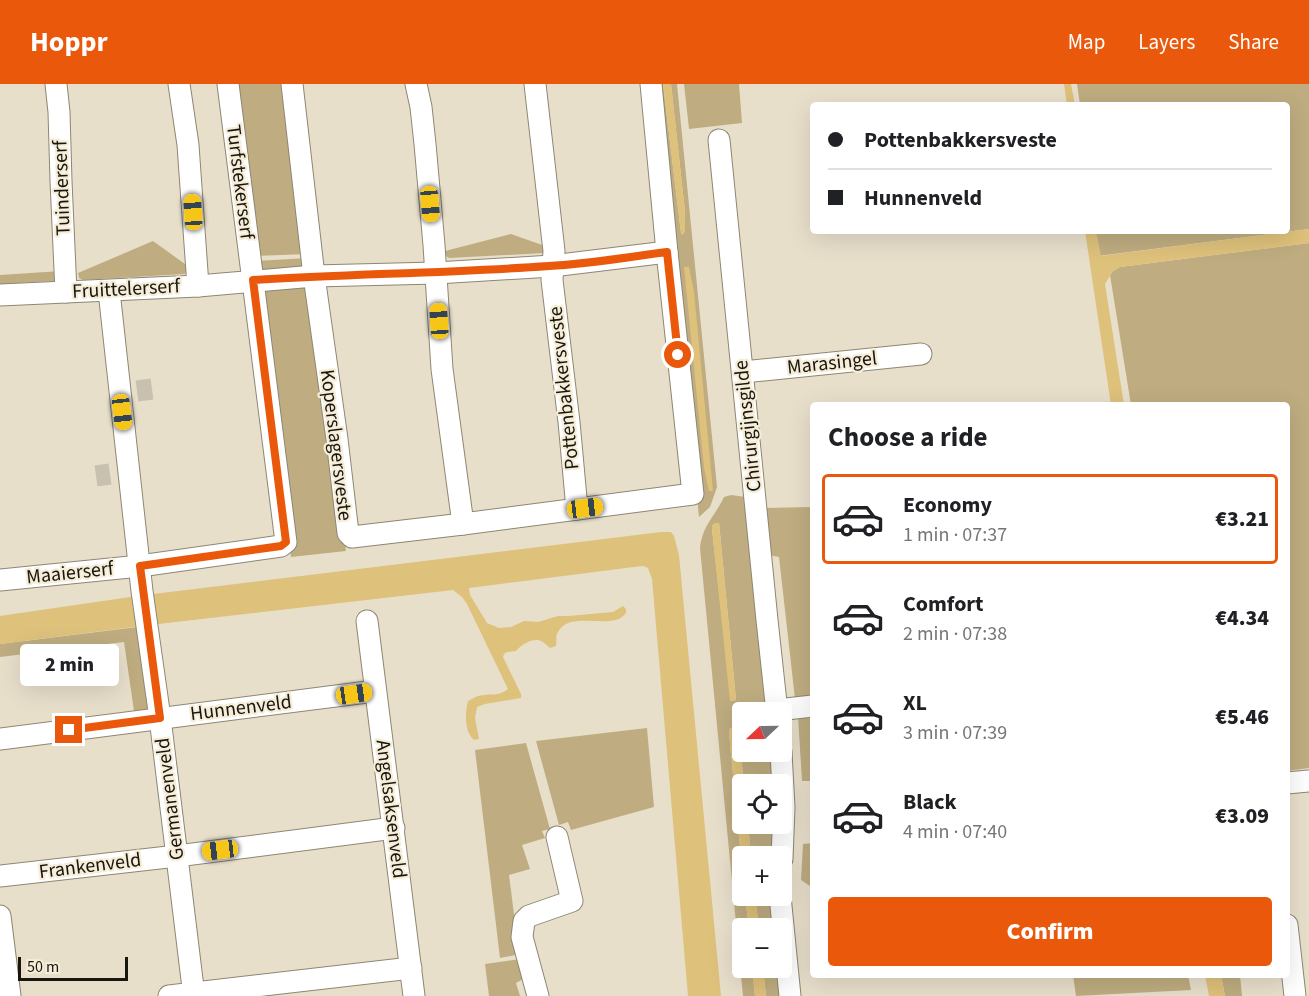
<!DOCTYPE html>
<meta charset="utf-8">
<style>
:root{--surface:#fff;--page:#f6f6f6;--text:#202124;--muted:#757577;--line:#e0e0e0;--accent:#ea580c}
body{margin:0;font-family:"Source Sans 3",sans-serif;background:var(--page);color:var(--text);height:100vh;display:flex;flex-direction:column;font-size:22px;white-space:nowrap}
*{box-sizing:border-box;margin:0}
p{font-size:20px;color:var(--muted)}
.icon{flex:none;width:33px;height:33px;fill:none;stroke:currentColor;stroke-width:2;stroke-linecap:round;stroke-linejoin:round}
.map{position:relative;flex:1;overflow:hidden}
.sheet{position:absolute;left:810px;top:318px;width:480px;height:576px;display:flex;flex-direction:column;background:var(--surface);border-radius:6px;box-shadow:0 6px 24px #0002}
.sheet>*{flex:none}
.guide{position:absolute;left:810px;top:18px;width:480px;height:132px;border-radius:6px;box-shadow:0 6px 24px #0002;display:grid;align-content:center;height:132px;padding:0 18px;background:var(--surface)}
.needle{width:39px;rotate:248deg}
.tools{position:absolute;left:732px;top:618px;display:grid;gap:12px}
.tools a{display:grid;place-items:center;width:60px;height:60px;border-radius:6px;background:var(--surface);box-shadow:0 6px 24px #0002;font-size:30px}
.scale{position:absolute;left:18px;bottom:15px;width:110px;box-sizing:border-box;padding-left:6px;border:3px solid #19160f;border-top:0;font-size:16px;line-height:21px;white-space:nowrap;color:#19160f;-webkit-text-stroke:4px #f5edd8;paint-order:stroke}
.end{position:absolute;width:27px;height:27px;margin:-14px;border:8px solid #ea580c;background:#fff;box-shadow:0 0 0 3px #fff}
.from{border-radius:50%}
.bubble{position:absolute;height:42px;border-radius:6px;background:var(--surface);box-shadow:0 6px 24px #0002;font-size:20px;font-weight:800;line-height:42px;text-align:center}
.car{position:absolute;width:18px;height:36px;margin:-18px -9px;border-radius:8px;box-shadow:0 0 4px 2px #0007;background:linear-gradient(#f5c518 24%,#345 0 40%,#f5c518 0 76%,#345 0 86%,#f5c518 0)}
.guide b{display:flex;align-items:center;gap:21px;height:57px;font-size:22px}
.guide b+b{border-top:2px solid var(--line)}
.guide i{width:15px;height:15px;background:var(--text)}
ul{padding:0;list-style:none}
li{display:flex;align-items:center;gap:18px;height:90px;margin:0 12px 9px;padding:0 6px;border:3px solid transparent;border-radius:6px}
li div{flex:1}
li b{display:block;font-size:22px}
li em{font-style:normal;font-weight:800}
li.on{border-color:var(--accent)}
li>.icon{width:54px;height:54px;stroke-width:1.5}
h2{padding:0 18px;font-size:27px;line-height:72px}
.cta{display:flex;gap:12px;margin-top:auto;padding:12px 18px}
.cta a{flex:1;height:69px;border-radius:6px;background:var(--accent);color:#fff;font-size:24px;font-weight:800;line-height:69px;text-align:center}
header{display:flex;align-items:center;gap:36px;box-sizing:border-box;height:84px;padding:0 30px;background:var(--accent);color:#fff}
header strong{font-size:28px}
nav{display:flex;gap:33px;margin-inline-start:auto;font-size:21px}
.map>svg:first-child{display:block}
.green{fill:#bfad81;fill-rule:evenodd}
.water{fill:#dec17b}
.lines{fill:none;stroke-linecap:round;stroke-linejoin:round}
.minor-tunnel{stroke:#c9c1af;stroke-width:21;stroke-dasharray:21 10;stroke-linecap:butt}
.minor-casing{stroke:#8d8673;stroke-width:23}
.minor{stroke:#fff;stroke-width:21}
.route{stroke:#ea580c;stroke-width:8}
.labels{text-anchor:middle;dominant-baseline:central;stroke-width:4.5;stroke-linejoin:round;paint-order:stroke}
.street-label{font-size:20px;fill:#19160f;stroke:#f5edd8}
</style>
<header>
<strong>Hoppr</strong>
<nav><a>Map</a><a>Layers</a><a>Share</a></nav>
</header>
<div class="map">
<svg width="1309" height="912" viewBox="0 0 1309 912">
<rect width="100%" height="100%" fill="#e8dfcb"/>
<g class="green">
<path d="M234,0H286L307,170L255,172Z"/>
<path d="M655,0H663L681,149L685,148V128L671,0H677L717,403L710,423L699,433Z"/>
<path d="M684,0H739L742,39L689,45Z"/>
<path d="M1077,0H1309V145L1098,172L1095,147H1287V21H1080Z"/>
<path d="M511,150L545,162V169L449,174L446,172L445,167Z"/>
<path d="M153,157L185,180L187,183L185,190L83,196L79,194L78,189Z"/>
<path d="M1309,159V684L1287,687V321H1131L1110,191L1113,187L1120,183Z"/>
<path d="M308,174L306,182L265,190L256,177Z"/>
<path d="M61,187L57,196L53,197L0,200V191Z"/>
<path d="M309,200L346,467L291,473L261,206Z"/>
<path d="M731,411L746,413L770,628H742V668H774L778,700H744L738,644H730L729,649L742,783V812H745L749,844H742V884H752L755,912H743L700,464C702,442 715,432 724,413ZM719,439L736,616L731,617L712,445Z"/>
<path d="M813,423V614L795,615L779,473L768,471L764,424Z"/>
<path d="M137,543L148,625L142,627H134L124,558L0,573V560Z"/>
<path d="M813,632V697H802L798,633Z"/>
<path d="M647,644L654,723L571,746L568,738L559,741L536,657Z"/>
<path d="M526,659L550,745L542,747L545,754L522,761L530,785L509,791L515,838L512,839L520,870L500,874L475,666Z"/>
<path d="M748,740H776L775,772H751Z"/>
<path d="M813,759V804L801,796L803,760Z"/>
<path d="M755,812H773L776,844H759Z"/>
<path d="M521,875L527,893L516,899L520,912H489L485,880Z"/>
<path d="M763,884H780L783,912H766Z"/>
<path d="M1073,891H1188L1191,906L1076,912Z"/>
<path d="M1221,891H1240L1242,912H1225Z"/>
</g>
<g class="water">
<path d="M663,0H671L685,128V148L682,151L681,149Z"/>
<path d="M1064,0H1071L1075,21H1067Z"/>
<path d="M1309,145V159L1120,183L1113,187L1105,200L1124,321H1111L1085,147H1096L1101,172Z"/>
<path d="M684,183H689L694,208L713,407H709L704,384Z"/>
<path d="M715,439H719L736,616L730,617L712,445V441Z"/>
<path d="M661,448H671L674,452L679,471L721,912H688L652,495L648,484L643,482L634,483L469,504L470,511L487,539L499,544L511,543L524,537L538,538L558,532H569L613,528L623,522L626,525V529C613,548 570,525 558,548C555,552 557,558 556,562L550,564C548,562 545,560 543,558C534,552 521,561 516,567L507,568L504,570L503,573L521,610V614L485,620L477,623L475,634L479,655L474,656C464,647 465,629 468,617C472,615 475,613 478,612C489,609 499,613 508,605L467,520L462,513L453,506L141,542L0,560V532L137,512Z"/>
<path d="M738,643L744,700H742V740H748L751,772H742V783L729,649L730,644Z"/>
<path d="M745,812H755L759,844H749Z"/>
<path d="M752,884H763L766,912H755Z"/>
<path d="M1205,891H1221L1225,912H1209Z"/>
</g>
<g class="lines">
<g class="minor-tunnel">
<path d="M137,307L152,305"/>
<path d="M96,392L110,390"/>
</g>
<defs>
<g id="minor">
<path d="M56,0L59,28L61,97L66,208"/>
<path d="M179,0L188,61L198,202"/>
<path d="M292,0L314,192L337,355L348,449L352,453L463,440"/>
<path d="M416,0L421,23L425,60L434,161L442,285L463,440L693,410L667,168L651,0"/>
<path d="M535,0L554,167L552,196L569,338L577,425"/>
<path d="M719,56L767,536L777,628"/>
<path d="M109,207L142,507L160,634L194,912"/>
<path d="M0,211L198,202L314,192L436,189L552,182L667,168"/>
<path d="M743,288L921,270"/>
<path d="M0,496L140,482L281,462L286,458L228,0"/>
<path d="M367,537L414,912"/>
<path d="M777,626L813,622"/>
<path d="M0,655L375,607"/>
<path d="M781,668L784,723L782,775"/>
<path d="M1287,699L1309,697"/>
<path d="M0,792L177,772L394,744"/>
<path d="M780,812L790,912"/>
<path d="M0,832L10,912"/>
<path d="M1287,841L1295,912"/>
<path d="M169,912L411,884"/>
<path d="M538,912L522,853L524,837L529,832L572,817L557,753"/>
</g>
</defs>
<use href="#minor" class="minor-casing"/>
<use href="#minor" class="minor"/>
</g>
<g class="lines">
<path class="route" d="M69,646L160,634L140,482L281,462L286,458L253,196C351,190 450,189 549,182C588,180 628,173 667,168L678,271"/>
</g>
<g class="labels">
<g class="street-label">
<text transform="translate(240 98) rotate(83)">Turfstekerserf</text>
<text transform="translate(62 104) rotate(-92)">Tuinderserf</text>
<text transform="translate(126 205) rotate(-3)">Fruittelerserf</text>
<text transform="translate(832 279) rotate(-6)">Marasingel</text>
<text transform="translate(564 304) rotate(-96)">Pottenbakkersveste</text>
<text transform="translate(748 342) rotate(-96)">Chirurgijnsgilde</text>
<text transform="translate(336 361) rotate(83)">Koperslagersveste</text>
<text transform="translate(70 489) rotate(-6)">Maaierserf</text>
<text transform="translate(241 624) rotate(-7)">Hunnenveld</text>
<text transform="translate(170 715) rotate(-97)">Germanenveld</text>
<text transform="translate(391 725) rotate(83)">Angelsaksenveld</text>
<text transform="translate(90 782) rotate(-7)">Frankenveld</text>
</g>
</g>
</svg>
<div class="tools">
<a><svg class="needle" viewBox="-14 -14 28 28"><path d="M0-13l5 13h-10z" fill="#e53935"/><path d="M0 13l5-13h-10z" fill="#757577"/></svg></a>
<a><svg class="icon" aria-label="locate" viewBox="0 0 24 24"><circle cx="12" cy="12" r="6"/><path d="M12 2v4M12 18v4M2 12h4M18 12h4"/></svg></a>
<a>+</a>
<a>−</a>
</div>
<div class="scale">50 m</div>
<i class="end from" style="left:678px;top:271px"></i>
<i class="end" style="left:69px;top:646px"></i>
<div class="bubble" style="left:20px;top:560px;width:99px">2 min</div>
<i class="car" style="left:430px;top:120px;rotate:175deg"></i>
<i class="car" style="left:193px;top:128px;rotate:356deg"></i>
<i class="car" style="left:439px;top:237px;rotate:356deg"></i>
<i class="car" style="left:122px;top:328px;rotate:173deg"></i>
<i class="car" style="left:585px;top:424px;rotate:83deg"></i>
<i class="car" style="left:354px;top:610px;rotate:82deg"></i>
<i class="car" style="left:220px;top:766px;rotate:263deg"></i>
<div class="guide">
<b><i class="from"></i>Pottenbakkersveste</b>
<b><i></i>Hunnenveld</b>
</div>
<section class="sheet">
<h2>Choose a ride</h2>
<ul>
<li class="on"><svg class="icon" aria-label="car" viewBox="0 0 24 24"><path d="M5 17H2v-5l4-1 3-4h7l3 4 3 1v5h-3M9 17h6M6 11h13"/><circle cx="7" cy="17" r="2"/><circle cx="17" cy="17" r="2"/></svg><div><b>Economy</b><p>1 min · 07:37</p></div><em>€3.21</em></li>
<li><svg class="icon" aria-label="car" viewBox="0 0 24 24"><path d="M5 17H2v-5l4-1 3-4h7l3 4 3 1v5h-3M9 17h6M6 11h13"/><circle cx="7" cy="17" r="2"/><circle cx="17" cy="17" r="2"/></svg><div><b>Comfort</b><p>2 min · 07:38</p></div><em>€4.34</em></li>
<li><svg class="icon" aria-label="car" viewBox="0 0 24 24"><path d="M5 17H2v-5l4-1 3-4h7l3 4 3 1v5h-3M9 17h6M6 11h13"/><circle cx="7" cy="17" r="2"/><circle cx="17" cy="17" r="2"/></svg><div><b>XL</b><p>3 min · 07:39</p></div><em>€5.46</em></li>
<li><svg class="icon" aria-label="car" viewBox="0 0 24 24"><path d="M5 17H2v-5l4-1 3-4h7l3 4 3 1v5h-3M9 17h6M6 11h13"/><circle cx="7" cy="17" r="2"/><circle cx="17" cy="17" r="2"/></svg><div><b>Black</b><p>4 min · 07:40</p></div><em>€3.09</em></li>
</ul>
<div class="cta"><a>Confirm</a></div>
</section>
</div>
